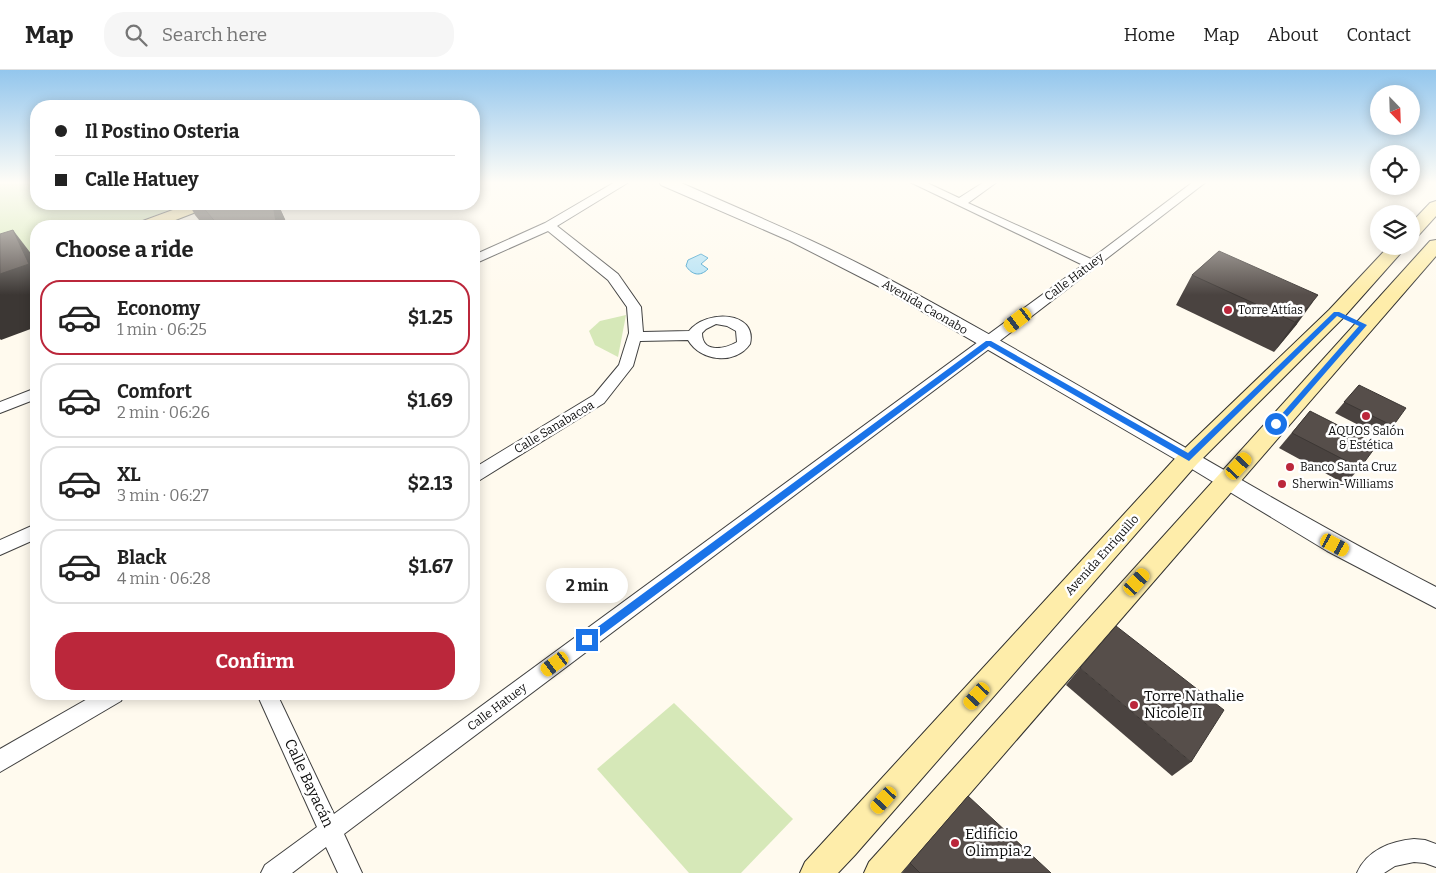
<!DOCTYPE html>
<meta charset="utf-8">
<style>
:root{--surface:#fff;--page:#f6f6f6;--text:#222;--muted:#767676;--line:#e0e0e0;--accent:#bb273b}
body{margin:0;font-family:Bitter,serif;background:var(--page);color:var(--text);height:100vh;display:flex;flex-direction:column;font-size:19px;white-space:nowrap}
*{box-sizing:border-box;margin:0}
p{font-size:16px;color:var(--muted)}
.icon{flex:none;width:28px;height:28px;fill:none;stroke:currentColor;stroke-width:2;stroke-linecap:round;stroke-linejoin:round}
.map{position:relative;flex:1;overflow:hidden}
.panel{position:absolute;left:30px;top:150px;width:450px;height:480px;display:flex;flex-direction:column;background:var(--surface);border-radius:20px;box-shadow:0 2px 12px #0003}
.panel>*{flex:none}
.banner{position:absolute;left:30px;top:30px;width:450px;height:110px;border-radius:20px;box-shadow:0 2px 12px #0003;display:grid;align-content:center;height:110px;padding:0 25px;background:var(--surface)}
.needle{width:32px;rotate:157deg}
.tools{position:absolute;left:1370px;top:15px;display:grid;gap:10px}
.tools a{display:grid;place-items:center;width:50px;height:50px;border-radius:50%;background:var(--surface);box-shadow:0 2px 12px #0003;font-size:25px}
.end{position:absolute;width:22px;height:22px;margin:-11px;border:6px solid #1a73e8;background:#fff;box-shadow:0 0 0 2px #fff}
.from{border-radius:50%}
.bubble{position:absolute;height:35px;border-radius:18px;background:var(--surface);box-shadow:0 2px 12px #0003;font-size:16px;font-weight:700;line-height:35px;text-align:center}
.car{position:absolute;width:15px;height:30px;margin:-15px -8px;border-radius:6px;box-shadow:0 0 4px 1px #0007;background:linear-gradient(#f5c518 24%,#345 0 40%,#f5c518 0 76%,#345 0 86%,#f5c518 0)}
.banner b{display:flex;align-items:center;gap:18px;height:48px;font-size:19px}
.banner b+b{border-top:1px solid var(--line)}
.banner i{width:12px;height:12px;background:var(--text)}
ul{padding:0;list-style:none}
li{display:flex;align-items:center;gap:15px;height:75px;margin:0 10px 8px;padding:0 15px;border:2px solid var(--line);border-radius:20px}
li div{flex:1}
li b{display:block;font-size:19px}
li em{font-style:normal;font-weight:700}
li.selected{border-color:var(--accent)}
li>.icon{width:45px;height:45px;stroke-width:1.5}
h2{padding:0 25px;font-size:22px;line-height:60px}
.action{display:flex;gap:10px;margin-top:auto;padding:10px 25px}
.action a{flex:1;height:58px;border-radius:20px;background:var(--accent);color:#fff;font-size:20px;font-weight:700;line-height:58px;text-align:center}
header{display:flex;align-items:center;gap:30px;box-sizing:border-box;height:70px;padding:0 25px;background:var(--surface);border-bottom:1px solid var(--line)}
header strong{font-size:24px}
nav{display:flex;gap:28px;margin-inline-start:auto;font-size:18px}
.search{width:350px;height:45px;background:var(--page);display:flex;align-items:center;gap:12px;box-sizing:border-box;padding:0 18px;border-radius:20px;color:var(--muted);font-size:19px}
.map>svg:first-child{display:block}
.green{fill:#d6e8b8}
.water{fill:#b4e2f5;stroke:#3c9ecb}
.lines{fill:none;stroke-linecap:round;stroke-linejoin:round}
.minor-casing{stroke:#404040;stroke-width:2}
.tertiary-casing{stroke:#404040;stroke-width:2}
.secondary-casing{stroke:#2f2f2f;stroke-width:2}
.minor{fill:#fff;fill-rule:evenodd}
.tertiary{fill:#fff;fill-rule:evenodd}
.secondary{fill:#feedaa;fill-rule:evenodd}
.wall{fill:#4a4340}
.shaded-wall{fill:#3c3734}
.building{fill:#564e4a;stroke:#3c3734}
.route{fill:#1a73e8}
.poi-dot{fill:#bb273b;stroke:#fff;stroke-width:2}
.labels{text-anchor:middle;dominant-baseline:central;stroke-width:5;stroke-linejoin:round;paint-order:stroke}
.street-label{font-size:12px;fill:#0d0d0d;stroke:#fff}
.poi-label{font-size:12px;fill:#0d0d0d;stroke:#fff;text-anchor:start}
.near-poi-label{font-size:15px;fill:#0d0d0d;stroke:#fff;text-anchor:start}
.near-street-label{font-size:15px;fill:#0d0d0d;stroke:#fff}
</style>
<header>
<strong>Map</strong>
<div class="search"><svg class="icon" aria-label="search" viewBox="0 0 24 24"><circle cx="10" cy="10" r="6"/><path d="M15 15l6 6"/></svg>Search here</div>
<nav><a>Home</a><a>Map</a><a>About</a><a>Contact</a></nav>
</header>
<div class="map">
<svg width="1436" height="803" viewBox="0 0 1436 803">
<rect width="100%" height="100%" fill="#fffaee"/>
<g class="green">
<path d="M0,112H36V134H185L127,156H36V191L0,205Z"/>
<path d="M626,245L618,287L595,275L589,261L600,251Z"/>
<path d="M674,633L793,749L741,803H689L597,699Z"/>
</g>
<path class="water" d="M701,184L708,188L701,194L708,199C700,207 692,205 686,196L688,190Z"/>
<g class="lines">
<defs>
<g id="minor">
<path d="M615,112H629L557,156L618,204L641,237L643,262L689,261C706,239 758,241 750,274C735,296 700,291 688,270L640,271L633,296L604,333L480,410L474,412V398L594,325L619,295L629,263L627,237L608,210L548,161L474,194V185L545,153ZM716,254L727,256L736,261L737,272C725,279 702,284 702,263L706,259Z"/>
<path d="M910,112H925L959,128L984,112H997L968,133L1091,189L1193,112H1206L993,276L344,764L362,803H338L326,777L292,803H261L265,795L317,757L257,624H277L334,744L1083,195Z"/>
<path d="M36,318V329L0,343V332Z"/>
<path d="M36,454V469L0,485V470Z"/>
<path d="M96,624H124L121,631L0,702V679Z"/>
<path d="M1414,769L1425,770L1436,774V797L1425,793L1414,792L1395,796L1384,803H1357C1367,780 1391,771 1414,769Z"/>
</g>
<path id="tertiary" d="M659,112H679C751,144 824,174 894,212C1077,310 1252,422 1436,517V538L1327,481L1182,393L882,218L790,171L661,115Z"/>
<g id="secondary">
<path d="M1436,131V146L1417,167L1411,168V153L1430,133Z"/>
<path d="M189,134H211L209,137L160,156H138L140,152Z"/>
<path d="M1436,170V186L901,803H864L869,792L1430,171Z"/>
<path d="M1389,176H1407L1343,248L1197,394L855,785L838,803H800L805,792L1181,382L1329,240Z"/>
</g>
</defs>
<use href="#minor" class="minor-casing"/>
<use href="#tertiary" class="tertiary-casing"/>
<use href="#secondary" class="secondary-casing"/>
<use href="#minor" class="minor"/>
<use href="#tertiary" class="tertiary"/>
<use href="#secondary" class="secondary"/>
</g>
<g class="wall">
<path d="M189,134H278L288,156H204L195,145Z"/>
<path d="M1219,181L1297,254L1274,282L1176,235L1192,205Z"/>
<path d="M1359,315L1393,356L1382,367L1335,343Z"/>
<path d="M1310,341L1360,398L1345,414L1279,378Z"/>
<path d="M1080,598L1191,692L1172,706L1066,615Z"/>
<path d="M910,793L1051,803H902Z"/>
</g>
<g class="shaded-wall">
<path d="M273,134H278L288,156H266Z"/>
<path d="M13,160L36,190V257L1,270L0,269V204Z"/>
<path d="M1318,225L1297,254L1274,282L1295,252Z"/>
</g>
<g class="building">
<path d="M200,134H273L276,152L266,156H219Z"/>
<path d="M13,160L29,194L0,204V164Z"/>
<path d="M1219,181L1318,225L1295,252L1192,205Z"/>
<path d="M1359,315L1406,338L1393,356L1344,332Z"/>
<path d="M1310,341L1377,375L1360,398L1292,363Z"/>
<path d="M1116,556L1224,640L1191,692L1080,598Z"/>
<path d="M968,726L1051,803H920L910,793Z"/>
</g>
<linearGradient id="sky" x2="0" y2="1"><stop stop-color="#93c6ed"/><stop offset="0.5" stop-color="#fffdf7"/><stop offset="1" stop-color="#fffdf7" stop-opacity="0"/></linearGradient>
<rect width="1436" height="225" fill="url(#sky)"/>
<path class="route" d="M1334,242H1339L1367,255L1279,356L1276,357L1273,354L1359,256L1337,246L1189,391L989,276L591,573H584L582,570L584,567L986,271H991L1188,383Z"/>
<g class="poi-dot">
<circle cx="1228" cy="240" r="5"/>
<circle cx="1366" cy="346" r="5"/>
<circle cx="1290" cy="397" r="5"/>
<circle cx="1282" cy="414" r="5"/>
<circle cx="1134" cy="635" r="5"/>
<circle cx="955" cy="773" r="5"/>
</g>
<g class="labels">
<g class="street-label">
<text transform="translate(1074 207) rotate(-37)">Calle Hatuey</text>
<text transform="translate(925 237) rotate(30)">Avenida Caonabo</text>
<text transform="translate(554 357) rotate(-31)">Calle Sanabacoa</text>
<text transform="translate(1102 485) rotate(-48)">Avenida Enriquillo</text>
<text transform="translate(497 637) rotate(-37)">Calle Hatuey</text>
</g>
<g class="poi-label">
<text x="1238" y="240">Torre Attías</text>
<text x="1366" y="361" text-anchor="middle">AQUOS Salón<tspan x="1366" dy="14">&amp; Estética</tspan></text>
<text x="1300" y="397">Banco Santa Cruz</text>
<text x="1292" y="414">Sherwin-Williams</text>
</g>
<g class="near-poi-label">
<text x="1144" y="626">Torre Nathalie<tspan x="1144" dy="17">Nicole II</tspan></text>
<text x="965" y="764">Edificio<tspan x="965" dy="17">Olimpia 2</tspan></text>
</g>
<g class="near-street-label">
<text transform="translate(309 713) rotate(65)">Calle Bayacán</text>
</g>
</g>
</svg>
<div class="tools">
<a><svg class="needle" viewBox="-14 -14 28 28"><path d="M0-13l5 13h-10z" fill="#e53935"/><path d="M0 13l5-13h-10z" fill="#767676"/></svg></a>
<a><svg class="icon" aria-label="locate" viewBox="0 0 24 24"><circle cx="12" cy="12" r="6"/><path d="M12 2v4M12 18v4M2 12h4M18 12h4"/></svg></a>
<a><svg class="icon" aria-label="layers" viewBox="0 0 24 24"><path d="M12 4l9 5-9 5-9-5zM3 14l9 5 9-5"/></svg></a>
</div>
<i class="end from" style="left:1276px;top:354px"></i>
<i class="end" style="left:587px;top:570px"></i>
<div class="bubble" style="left:546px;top:498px;width:82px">2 min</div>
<i class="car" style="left:1018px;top:250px;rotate:233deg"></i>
<i class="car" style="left:1239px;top:396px;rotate:42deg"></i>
<i class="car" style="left:1335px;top:475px;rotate:118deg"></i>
<i class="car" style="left:1137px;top:512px;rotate:42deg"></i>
<i class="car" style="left:555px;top:594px;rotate:234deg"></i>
<i class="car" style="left:977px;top:626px;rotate:222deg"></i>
<i class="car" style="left:884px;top:730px;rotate:222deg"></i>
<div class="banner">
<b><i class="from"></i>Il Postino Osteria</b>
<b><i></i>Calle Hatuey</b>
</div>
<section class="panel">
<h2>Choose a ride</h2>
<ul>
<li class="selected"><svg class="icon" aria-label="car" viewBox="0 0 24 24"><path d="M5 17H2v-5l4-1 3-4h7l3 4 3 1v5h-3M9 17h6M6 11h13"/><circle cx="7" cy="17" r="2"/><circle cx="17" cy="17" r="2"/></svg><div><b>Economy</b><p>1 min · 06:25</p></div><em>$1.25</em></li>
<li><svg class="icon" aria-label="car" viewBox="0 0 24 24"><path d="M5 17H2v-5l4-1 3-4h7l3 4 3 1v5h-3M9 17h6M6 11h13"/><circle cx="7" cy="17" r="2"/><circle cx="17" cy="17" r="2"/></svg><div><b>Comfort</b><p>2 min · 06:26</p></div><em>$1.69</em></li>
<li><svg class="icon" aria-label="car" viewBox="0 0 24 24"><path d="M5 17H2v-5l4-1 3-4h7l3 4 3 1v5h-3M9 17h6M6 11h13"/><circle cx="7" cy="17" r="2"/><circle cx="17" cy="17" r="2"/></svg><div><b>XL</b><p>3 min · 06:27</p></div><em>$2.13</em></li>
<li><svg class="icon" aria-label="car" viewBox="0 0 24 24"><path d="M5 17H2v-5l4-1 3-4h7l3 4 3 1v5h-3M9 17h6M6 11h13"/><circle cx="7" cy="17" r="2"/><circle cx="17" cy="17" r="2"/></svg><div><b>Black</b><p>4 min · 06:28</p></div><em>$1.67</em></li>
</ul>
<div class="action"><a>Confirm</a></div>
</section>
</div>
